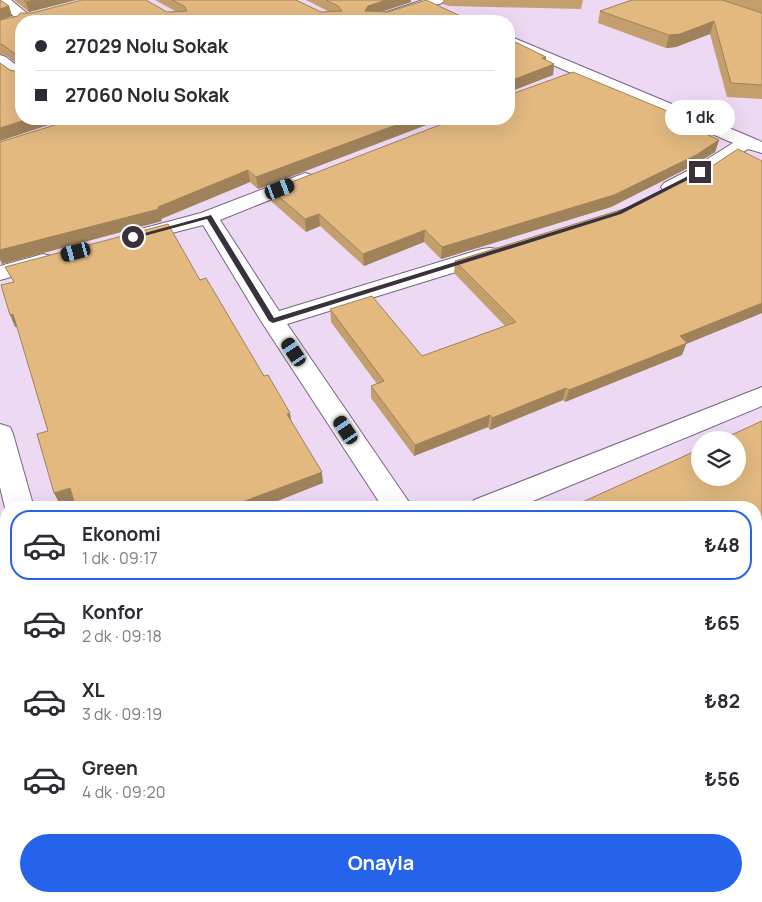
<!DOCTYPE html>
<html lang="tr">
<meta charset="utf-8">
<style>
:root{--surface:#fff;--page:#f2f2f3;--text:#2b2b33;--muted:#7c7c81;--line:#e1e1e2;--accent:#2563eb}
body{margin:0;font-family:Manrope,sans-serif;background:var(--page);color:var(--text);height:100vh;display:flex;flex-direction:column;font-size:19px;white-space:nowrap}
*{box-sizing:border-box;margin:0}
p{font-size:16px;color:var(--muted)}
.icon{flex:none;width:28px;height:28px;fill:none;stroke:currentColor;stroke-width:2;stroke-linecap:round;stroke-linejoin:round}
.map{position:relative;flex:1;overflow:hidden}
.details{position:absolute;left:0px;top:501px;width:762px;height:401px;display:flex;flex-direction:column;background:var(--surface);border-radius:20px 20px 0 0;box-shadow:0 5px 20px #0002}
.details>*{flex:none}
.banner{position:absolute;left:15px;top:15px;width:500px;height:110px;border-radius:20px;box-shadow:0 5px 20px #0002;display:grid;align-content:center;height:110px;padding:0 20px;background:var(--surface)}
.controls{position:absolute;left:691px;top:431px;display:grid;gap:10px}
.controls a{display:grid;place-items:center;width:55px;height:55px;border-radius:50%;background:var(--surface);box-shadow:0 5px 20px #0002;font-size:25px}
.end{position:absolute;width:22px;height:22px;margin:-11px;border:6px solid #39313c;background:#fff;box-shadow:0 0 0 2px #fff}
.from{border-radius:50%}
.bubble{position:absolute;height:35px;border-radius:18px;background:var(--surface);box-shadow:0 5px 20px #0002;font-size:16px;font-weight:700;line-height:35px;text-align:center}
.car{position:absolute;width:15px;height:30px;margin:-15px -8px;border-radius:6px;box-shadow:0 0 4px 1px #0007;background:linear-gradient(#222 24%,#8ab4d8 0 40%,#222 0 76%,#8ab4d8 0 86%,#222 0)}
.banner b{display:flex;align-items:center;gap:18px;height:48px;font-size:19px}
.banner b+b{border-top:1px solid var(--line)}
.banner i{width:12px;height:12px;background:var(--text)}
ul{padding:9px 0 0;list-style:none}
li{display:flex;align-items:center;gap:15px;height:70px;margin:0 10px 8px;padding:0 10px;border:2px solid transparent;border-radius:20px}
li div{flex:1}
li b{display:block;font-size:19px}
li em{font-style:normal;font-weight:700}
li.selected{border-color:var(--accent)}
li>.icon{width:45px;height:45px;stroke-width:1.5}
.primary-button{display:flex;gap:10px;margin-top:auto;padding:10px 20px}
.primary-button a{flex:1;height:58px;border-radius:30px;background:var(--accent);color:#fff;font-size:20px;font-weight:700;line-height:58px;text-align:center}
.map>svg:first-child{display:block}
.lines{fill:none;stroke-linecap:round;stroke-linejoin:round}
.minor-casing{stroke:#77657d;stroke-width:2}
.minor{fill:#fff;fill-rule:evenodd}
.wall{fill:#c39f6e}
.shaded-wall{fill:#9f825a}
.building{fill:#e3b980;stroke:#9f825a}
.route{fill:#39313c}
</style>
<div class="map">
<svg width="762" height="902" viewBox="0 0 762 902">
<rect width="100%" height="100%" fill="#edd9f4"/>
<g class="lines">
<defs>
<g id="minor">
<path d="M0,0H11L34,19L33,21L21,22L0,5Z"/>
<path d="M423,0H444L442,3L387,21H367L369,18Z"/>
<path d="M509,36L753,138L762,142V153L748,149C729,161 685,196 664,191L661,187L664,183L693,168L733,143L509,46Z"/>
<path d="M0,55L6,57L21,69V82L15,80L0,68Z"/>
<path d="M305,173L312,175L315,179L312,183L220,220L279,311L482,249L490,248L498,249L501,254L498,259L287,324L413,508H383L261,321L203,225L133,243L126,241L123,237L126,233L201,213Z"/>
<path d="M43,254L51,256L54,261L51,266L0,280V266Z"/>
<path d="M762,387V406L516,508H470L474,500Z"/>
<path d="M0,424L10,427L13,434L34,508H6V510L5,508L0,487Z"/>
<path d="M6,670V702L0,705V671Z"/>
<path d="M762,809V849L756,851V812Z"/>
<path d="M625,896H673L671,902H622Z"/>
</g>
</defs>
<use href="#minor" class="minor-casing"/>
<use href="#minor" class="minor"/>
</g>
<g class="wall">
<path d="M0,0L9,6L12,16L2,20L177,12L155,0H296L321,12H330L306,0H411V2L381,12L21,21V119L10,70L18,72V65L7,56L0,54Z"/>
<path d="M14,0H76L29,12Z"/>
<path d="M443,0H583L581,9L449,6L443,4Z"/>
<path d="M632,0H762V99L727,97L710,34L676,47L666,48L598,23L600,11Z"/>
<path d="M509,39L546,57V60L554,64L553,75L509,92V95L711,137L719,140L715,152L692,166L611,207L441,259L424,242L364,266L320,226L306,232L272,202L271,190L509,119Z"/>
<path d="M74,119H442L258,189L250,182L161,219L162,221L2,264L0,260V142Z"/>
<path d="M762,161V313L686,344L682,355L565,402L563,400L490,430L488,427L414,456L371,398V386L377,384L331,322L330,309L422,356L505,326L454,273L455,261L630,207Z"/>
</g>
<g class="shaded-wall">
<path d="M33,0H76L29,12L26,2Z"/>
<path d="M387,0H411V2L368,16L365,11L368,6Z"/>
<path d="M9,6L12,16L0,20V9Z"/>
<path d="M714,21L710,34L676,47L666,48L669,35Z"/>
<path d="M546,57L545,67L554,64L553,75L509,92L510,81L542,58Z"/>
<path d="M28,119H67L0,141V128Z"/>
<path d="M412,119H442L258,189L256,177Z"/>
<path d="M713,130L709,142L706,134Z"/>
<path d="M719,140L715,152L692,166L611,207L441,259L442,247Z"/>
<path d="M248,170L250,182L161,219L162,221L2,264L0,259V250L158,207Z"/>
<path d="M319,214L320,226L306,232L305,219Z"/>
<path d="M425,230L424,242L364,266L363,254Z"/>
<path d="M762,303V313L686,344L682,355L565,402L569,390L680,336Z"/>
<path d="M13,314L19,326L15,327L10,315Z"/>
<path d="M566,388L563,400L490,430L492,418Z"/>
<path d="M290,413L292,425L287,414Z"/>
<path d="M490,415L488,427L414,456L415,445Z"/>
<path d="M322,472L323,483L260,508H226Z"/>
<path d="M70,488L76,500L60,505L54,493Z"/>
<path d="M762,699V704L756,707V702Z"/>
</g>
<g class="building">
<path d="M0,0L9,6L0,9Z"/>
<path d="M24,0H33L26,2Z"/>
<path d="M82,0H146L167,12L187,11L184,6L172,0H296L321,12L342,11L338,6L326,0H386L368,6L365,11L388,12L426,0L471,21H21V119H28L0,128V63L10,70L18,72L19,57L3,45L0,44V20L18,16L20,13H32Z"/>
<path d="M632,0H722L762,13V85L731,83L714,21L680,34L669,35L600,11Z"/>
<path d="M509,39L546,57L542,58L554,64L510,81L509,95L573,72L713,130L706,134L719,140L696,155L614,195L442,247L425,230L363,254L319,214L305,219L271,190L455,119H509Z"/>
<path d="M74,119H412L256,177L248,170L158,207L159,209L0,250V142Z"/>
<path d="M738,149L762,161V303L680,336L687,343L569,390L566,388L492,418L490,415L415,445L371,386L384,381L330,309L372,296L422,356L516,322L455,261L630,207L712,166Z"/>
<path d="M168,224L200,280L206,278L264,376L268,375L290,413L287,414L322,472L226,508H76L70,488L54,493L37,434L48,431L13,314L10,315L1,285L14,282L5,267Z"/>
<path d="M762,421V699L756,702V508H569L700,449V478H738V440H720Z"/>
<path d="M6,746V896H234L236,902H0V749Z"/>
<path d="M302,896H396L399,902H304Z"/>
</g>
<path class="route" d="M698,171L703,172L621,214L273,323L269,321L207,219L133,239L130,237L211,215L274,318L617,212Z"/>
</svg>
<div class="controls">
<a><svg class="icon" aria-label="layers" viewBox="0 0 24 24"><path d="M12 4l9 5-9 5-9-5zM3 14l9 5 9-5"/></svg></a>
</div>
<i class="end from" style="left:133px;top:237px"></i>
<i class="end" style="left:700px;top:172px"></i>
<div class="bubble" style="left:665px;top:100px;width:70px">1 dk</div>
<i class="car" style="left:280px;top:189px;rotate:69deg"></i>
<i class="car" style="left:76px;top:252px;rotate:255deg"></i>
<i class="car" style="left:294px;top:352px;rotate:326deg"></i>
<i class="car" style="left:346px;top:430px;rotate:326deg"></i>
<div class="banner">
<b><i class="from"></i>27029 Nolu Sokak</b>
<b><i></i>27060 Nolu Sokak</b>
</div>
<section class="details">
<ul>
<li class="selected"><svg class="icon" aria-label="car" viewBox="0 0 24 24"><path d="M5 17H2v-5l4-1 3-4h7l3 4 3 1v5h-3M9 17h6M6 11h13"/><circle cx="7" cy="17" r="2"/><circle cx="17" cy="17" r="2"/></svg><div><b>Ekonomi</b><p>1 dk · 09:17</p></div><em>₺48</em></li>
<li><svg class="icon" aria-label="car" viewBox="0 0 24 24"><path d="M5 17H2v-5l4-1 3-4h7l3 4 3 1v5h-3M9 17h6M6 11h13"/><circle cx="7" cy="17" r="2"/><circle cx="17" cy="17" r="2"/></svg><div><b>Konfor</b><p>2 dk · 09:18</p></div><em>₺65</em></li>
<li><svg class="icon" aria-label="car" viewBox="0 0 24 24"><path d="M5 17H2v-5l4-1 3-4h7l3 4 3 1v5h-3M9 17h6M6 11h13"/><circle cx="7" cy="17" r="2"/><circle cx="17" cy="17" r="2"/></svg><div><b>XL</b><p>3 dk · 09:19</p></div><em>₺82</em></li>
<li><svg class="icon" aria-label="car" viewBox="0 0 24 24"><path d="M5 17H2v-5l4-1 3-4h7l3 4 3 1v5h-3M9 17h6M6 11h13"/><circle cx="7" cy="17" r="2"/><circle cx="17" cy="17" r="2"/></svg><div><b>Green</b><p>4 dk · 09:20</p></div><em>₺56</em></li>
</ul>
<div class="primary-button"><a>Onayla</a></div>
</section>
</div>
